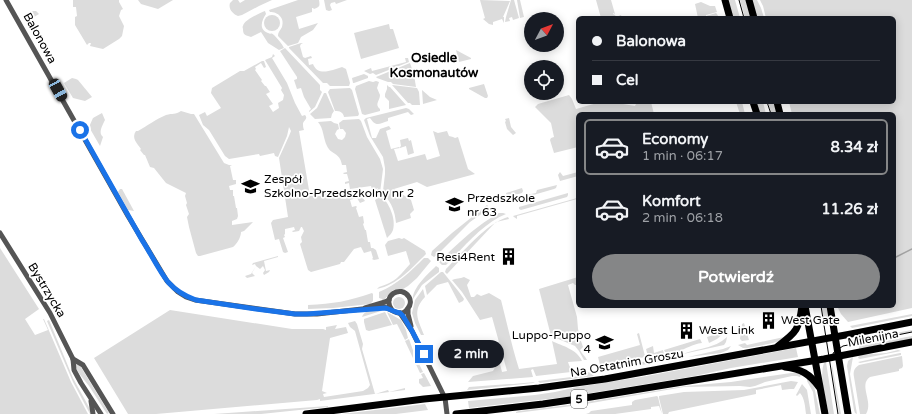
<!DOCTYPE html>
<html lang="pl">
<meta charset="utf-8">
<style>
:root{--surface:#171b24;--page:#20242c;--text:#f1f3f6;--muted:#9ea1a6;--line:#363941;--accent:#858687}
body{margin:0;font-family:"Varela Round",sans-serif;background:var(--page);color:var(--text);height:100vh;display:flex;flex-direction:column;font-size:15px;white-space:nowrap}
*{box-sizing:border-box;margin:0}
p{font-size:13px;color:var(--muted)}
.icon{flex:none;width:22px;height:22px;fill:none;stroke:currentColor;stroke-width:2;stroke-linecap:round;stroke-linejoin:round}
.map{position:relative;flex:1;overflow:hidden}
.side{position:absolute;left:576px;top:112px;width:320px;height:196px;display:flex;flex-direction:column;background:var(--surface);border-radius:6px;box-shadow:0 2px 10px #0003}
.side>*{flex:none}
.hud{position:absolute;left:576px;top:16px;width:320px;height:88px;border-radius:6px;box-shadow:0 2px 10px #0003;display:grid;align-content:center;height:88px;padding:0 16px;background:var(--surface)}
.needle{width:26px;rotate:49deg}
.tools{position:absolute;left:524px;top:12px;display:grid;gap:8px}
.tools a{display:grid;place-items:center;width:40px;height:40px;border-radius:50%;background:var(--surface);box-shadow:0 2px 10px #0003;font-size:20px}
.end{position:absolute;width:18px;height:18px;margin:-9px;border:5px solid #1a73e8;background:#fff;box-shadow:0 0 0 2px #fff}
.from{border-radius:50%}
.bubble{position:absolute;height:28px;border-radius:14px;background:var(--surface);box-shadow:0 2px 10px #0003;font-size:13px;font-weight:700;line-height:28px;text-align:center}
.car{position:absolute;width:12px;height:24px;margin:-12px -6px;border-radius:5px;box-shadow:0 0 3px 1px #0007;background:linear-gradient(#222 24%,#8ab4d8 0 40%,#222 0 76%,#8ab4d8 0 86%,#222 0)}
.hud b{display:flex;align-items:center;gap:14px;height:38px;font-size:15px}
.hud b+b{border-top:1px solid var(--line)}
.hud i{width:10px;height:10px;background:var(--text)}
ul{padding:7px 0 0;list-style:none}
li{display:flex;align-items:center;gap:12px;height:56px;margin:0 8px 6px;padding:0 8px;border:2px solid transparent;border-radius:6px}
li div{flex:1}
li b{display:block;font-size:15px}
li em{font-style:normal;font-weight:700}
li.selected{border-color:var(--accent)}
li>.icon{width:36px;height:36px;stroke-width:1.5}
.button{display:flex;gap:8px;margin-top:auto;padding:8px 16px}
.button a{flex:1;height:46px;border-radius:24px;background:var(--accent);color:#fff;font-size:16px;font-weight:700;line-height:46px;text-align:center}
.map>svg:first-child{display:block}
.green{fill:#dcdcdc}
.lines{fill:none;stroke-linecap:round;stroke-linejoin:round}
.stream{stroke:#a3a3a3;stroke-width:1.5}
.minor{stroke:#555;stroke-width:5}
.major{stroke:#000;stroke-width:7}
.tram{stroke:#000;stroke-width:1}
.route{stroke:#1a73e8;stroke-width:5}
.labels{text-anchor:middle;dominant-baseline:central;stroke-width:3.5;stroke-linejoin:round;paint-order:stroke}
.shield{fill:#fff;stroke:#4c4c4c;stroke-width:1}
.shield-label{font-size:11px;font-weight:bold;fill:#000}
.street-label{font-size:12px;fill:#000;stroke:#fff}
.poi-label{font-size:12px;fill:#000;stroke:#fff;text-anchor:start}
.neighbourhood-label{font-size:13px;font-weight:bold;fill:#000;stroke:#fff}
</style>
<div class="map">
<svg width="912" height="414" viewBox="0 0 912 414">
<rect width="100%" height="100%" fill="#fff"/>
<g class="green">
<path d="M73,0H119V2L123,9L121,10L119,16L124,26L122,36L119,39L103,49L90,46L91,43H89L87,45L75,25V17L77,16L76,7H73Z"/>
<path d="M138,0H173L158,9L141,4Z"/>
<path d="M233,0H238L240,3L245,0H272L259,6L242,15L238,16C233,14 228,9 230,3Z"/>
<path d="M298,0H319C320,6 320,7 314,9L313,8H312V12L296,17L299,29L318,23L313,30L301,37L298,43L288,46L278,36C278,32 280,31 282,27C285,18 278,12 270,12L269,10Z"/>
<path d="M324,0H347L336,4L335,2L331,3L330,5L332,10L329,11L326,10Z"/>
<path d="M480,0L510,1L503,17H504V23L502,19L493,22V25L489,24L483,19L485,18Z"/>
<path d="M511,0H514L519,18L513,20L512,17L509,18L510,21L505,22L506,17Z"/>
<path d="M517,0H520L524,17L520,18Z"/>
<path d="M596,0H611L615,14L613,13V14L615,15L616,17L621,15L622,18H601Z"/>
<path d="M728,0H735L740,18H733Z"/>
<path d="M740,0H746L751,18H745Z"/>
<path d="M752,0H757L761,8L764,18H757Z"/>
<path d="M760,0H912V308L848,322L841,314L837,306H894V114H792L789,102H894V18H766L763,6Z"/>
<path d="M701,2L710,6H715L717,12L706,15V16L716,13L717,14L719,18H693H698L695,4Z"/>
<path d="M33,11H36L39,14L29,20L26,15Z"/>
<path d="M265,11L266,14C262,20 258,29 268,33C272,35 270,32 274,35C278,39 282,44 284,48L279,50L268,43L261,32L251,37C245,35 243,35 243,29C243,28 242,27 243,26C244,20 260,13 265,11Z"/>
<circle cx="272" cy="23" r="8"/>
<path d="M389,24L390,29H393L399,48L361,59L354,33Z"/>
<path d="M301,43L303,44H301L300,46L303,57L305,58L311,56L312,58L308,59L309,65L313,64C318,77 332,70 342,67L346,69L350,83L349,86H330L327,83H323L289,48V47Z"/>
<path d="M285,48L320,85V90L322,92L315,107L309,112V111L311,109L304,97L301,88L297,89L294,80L297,79V77L280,51Z"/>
<path d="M456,50L471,58V59L459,62Z"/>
<path d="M273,54L275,56L272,58L287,83L295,103L302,116L305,115C308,119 305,119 303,123C303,125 303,128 304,130L299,131L310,196H323V192L329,191L331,193L358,189L359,191H356C357,195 362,196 365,201L360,203L357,198L350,200L352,207L356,206L357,207L356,208L359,217L363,216L364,223L363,224L365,230H366L368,242H370L371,248H373L376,250L379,259L374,260L372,259L373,258L371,251L364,253L361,247L354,249L344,262H341L340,264L311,272L308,270L300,244L302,242L301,237L304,231L302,227H301L299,231L293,232L292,231L295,230L294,227L285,229V234L284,235L285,237L283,238L288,252L285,253L283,252L279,239L275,240L271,223L273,220L288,217L279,158L289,136L291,131L289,127L287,136L278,157L275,156L274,153L260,156L259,154L229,159L225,156L209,130L203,125L199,115L205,112L207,116L221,108L211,93L212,88L240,71H244L262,61H264L266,67L264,68L261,63L255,67L256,69L255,70L262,80L261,81L265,86H266L270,92L266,94L273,104L269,106L273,112L279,108L278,103L283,100L284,95L281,90L282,88L265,60L272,57Z"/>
<path d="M405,58H408L409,62L376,75L373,73L370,74L364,71L371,68L372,71L406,62Z"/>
<path d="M410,63L413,72L416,71L417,73L414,75L416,87L393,84L391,82H388L377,78L376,77Z"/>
<path d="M364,74L368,76V78L354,83H353L352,78Z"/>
<path d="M72,78L76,79L78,80L92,97L85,101L73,98L64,83Z"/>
<path d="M369,81L373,82L376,81L379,82L377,88L380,95C380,101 374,104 380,109V111L365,115L362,114L355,89L356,86Z"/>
<path d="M484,84L488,96L487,98H485L469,89V88Z"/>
<path d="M387,85L389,87H390L406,105L389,109V101L385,97V94L387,89Z"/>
<path d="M392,85L417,88L419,92L420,105H412L410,103H408Z"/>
<path d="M350,88L352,90L359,114L358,116L344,117C343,112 340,111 335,111L328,92L330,89Z"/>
<path d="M422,90L430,97L437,100L423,104Z"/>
<path d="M324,93H326L334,111L332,114L331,118L315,119L310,114L317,108Z"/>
<path d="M569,95L572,99L576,109L597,103L598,102H623V104L635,106L637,102H651L654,114H578V147L554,153L550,140L551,138L554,137L551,123L535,107L538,104Z"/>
<path d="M736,102H742L745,114H740Z"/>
<path d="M756,102H763L766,114H760Z"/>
<path d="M768,102H774L777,114H771Z"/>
<path d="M406,108L409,109L414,114L411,115L408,112L388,118V121C379,124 376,127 370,118L367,119L372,138H376L380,129L389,126L391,129L386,131L391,149L399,147L400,148L394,149L398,161L425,154L427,160L440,156L433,131L438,133L447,131L449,136L453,137L455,138L458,137L468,169L475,174L427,187L417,182L394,189L411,200L414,210L410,214L411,218L396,223C395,212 392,203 384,195L385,193H388V191H383L385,174V168L383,157L370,136L364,120L366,118Z"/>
<path d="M181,111L191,114H194L224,163L229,165H232L230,166L233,180H236V184L229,186L230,190H233V196H234L236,208H237L238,216L237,219L232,221V225L253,222L244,231L241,232C241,237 237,244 233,247L200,256H198L196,253L189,227L187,217L189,214L186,205L187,203L185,196L186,193L166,183L154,168L150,167L145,155H144L140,150L141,149C137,143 131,138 136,131H138C147,126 156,119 166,115C173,113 175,115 181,111Z"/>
<path d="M102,113L105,120C102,126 98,133 103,137L100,146L89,127L93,118Z"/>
<path d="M509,118L511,127L516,133L513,135L507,129L505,122L506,121L505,119Z"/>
<path d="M359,119L361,121L367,137L380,159L383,169L380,193L377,190L378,188L376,189H372L371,186L350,189L349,183L345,184V182L349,181L347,174H344L343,173L347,172L346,165H342C340,152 331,155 327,146C323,138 324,129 318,122L331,121L334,123L338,124L339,129L337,130L335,134L338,139L342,140L345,137L346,133L343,129H340L339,123L343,120Z"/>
<path d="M408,138L409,141L411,140L414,153L408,155L406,146L400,148V147L401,146L400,140Z"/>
<path d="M560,172L563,176L578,172V176L560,181L558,175Z"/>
<path d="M557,185L556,188L554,189L516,200V199L526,195L536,193L537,190Z"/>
<path d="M522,188L523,191L522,193L507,197L506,193Z"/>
<path d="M120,189H122L134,211L128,210L118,192Z"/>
<path d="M568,193V195L567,197L521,210L519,209V207Z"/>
<path d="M381,196C389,203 396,218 393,230C392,233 389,236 387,238L375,200Z"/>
<path d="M577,198V199L517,216V219L514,217L513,216Z"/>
<path d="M487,205L488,206L487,210L470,222L438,254L434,257L431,255L432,251L452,233Z"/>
<path d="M499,213H503L506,214C483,223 463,248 446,265H442L439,262C457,244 476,226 499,213Z"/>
<path d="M508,217L509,219L496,222L492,226L447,274L445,272L446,269C461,254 488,222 508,217Z"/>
<path d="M399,238L402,239L404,238L425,251L426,254C412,268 397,285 377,289L379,287C396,282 399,276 410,264L406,251L388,256L385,245L388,241Z"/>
<path d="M0,248L39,309L25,319L35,335L48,330L43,319H44L71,382L88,414H0Z"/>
<path d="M278,256V257L264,261L266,271L270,270L269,272L264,275L263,273L265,270L263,266L260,269L256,266L252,273L255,276L247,278L245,276L251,274L256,266L255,264L252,265L253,263Z"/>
<path d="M424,258H428L431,261L417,278L408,286L403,289L393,290L383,301L382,299L379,298V292C397,285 411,271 424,258Z"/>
<path d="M436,266L439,268V272L422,285L413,299C412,288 429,273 436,266Z"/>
<path d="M441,272H443L459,292L464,299L463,301L459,303L448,282L437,285L427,295L425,286Z"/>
<path d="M464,277L470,280L467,285L471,297H474L477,294L481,296L489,293L501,300C507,323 512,347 519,369L557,364L552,341C562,346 577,349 582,361L568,362L569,365L572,371L571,372L536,376L533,369L531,370L533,377L468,382L473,376L493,371L499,360L502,372L507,371L492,317L480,320L462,292L452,280C456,278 460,279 464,277Z"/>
<path d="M578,277V285H575L573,283L568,285L577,317L578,329L580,338L576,337L574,333L572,332L569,334L567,338C568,342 572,342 575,339L581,341L583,347L580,350C582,354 585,356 587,360H584L579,351L575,346L551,336L539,289Z"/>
<path d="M423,289L425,297C412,311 418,319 424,335H421L415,323L412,313L415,300Z"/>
<path d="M372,293L373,294V301L370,304L333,308L308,309V305C333,304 349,301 372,293Z"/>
<circle cx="399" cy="303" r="6"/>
<path d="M821,306H827L829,318H823Z"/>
<path d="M380,309L381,311L362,317C364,310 373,310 380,309Z"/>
<path d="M170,310L292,329H323L326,330V327L337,325L335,329L346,327L348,333L330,338L322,391L327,393L323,394L324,397L363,391L368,388L370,385L355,331L350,327L348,323L355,321L357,324L363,344L362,349L375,394L388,390L389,392L405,388V390L320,401V399L317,400L156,414H128L94,358Z"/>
<path d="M385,312L392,325L369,331L366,330L364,322V319Z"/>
<path d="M387,312L401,320L406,330L408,338L405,340L397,324L393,325Z"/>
<path d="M912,314V316L852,328L850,326Z"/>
<path d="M49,320L73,378L90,409L91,414H90L73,382L47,321Z"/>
<path d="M744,323L749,340L742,341L740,339L742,324Z"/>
<path d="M912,330V332L859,342L857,340Z"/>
<path d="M723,332L724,333L717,339L709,343L707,337Z"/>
<path d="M639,333L645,356V357L600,365L598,357L640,345L637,334Z"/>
<path d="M789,336C777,344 762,345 747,348H743L738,345L745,343L747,345Z"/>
<path d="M912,336V339L859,349V346Z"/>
<path d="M727,337L726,342L724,345L683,354C698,348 714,349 727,337Z"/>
<path d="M409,339L415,356L423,372L420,373L405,341Z"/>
<path d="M700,339L702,343C692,344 686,349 679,351C675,352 669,352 665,352L664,350Z"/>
<path d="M653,346L654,353L663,350L664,354L648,356L646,349Z"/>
<path d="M731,346L728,350L721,353L688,357L723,349Z"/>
<path d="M796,348L798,357L731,368L695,376L640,385L566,397L469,408L468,401L535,395L555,392L577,387L641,377Z"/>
<path d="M898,350L901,351L860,359L858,358L859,355L886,353Z"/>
<path d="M900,353H901V355L860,363L858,362Z"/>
<path d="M673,355H675L664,361L602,372L597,371L667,357Z"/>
<path d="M902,356L903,366L902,368L899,369V371L870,377C858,385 874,402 866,414H860L854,377C853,372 854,368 859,365Z"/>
<path d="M853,357L850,374L857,414L855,413L854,410L847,366L848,361Z"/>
<path d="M826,362L834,414H829C826,399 819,377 824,363Z"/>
<path d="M77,363L79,364L109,413L107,414C101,405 95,395 89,386C84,379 77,373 75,364Z"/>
<path d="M832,365L841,414H839L832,370Z"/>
<path d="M589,372L594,376L540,383L538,381L580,376Z"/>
<path d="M424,373L431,386L423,387L419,383V379L423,378L421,374Z"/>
<path d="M791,373H797L801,375L800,377L797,376H792L765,382L755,386L750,387L740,386L684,387L580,405L516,413V412L519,411L568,405L685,386L731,382Z"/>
<path d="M807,378L814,386L820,414H816L813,392L807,381Z"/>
<path d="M791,381L798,382L794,389H790L782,390L781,385L756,390V394L669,412L668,414H663L659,398V396L684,392L744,390Z"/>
<path d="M535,382L533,383L467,390L469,387L509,384H513Z"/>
<path d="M802,384L807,390L811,414H806C805,407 805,399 800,393L797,396L796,395Z"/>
<path d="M657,396L658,397L662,414L659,406L651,407V409L615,414H586L589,413L591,411L632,405V402L635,400Z"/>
<path d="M425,404L428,410L396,414H342Z"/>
<path d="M328,406V407L261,414H214Z"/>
</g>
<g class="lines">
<path class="stream" d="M894,258L912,249"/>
<g class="minor">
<path d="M6,0L128,216L167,281L178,292L186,297L195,300L295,314H317L362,309C369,309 376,307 383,307C392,308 401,320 408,308C411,305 411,300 409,297C401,284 381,296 392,310"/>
<path d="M0,233L50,313L73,359L74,370L81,383L101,414"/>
<path d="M365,308L385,302L389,300"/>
<path d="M408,309V314L411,326"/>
<path d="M400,313L412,331L445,398L447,414"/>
<path d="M73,359L83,365L113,414"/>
<path d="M91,401L93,414"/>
</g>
<g class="major">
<path d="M725,0L730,18"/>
<path d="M749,0L754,18"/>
<path d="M753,102L757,114"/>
<path d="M777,102L780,114"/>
<path d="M805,306L825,414"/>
<path d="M830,306L848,414"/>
<path d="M778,346C797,332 799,329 802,306"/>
<path d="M785,367C801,369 810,374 819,387"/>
<path d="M306,414L424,399L539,388L605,379L851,334L912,322"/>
<path d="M456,414L543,404L591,397L824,359L912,342"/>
</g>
<g class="tram">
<path d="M739,0L744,18"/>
<path d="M767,102L771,114"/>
<path d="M821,306L838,414"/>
<path d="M829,361L834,352L843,346L912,332"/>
</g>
</g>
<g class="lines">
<path class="route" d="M80,130C101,167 121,203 142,240C150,252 159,271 168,282C176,291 184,296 196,300L256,309L295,314H307L386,308L396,312L400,313L403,316L412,331L424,354"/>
</g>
<defs>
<symbol id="school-bare" viewBox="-9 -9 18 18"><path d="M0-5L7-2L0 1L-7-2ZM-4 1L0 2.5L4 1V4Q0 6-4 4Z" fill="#000" stroke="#fff" stroke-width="2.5" paint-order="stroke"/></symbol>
<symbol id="building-bare" viewBox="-9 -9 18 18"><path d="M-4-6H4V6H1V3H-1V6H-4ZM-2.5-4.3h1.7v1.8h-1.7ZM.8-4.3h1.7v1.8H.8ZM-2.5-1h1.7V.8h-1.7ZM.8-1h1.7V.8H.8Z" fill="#000" stroke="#fff" stroke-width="2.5" paint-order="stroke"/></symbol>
</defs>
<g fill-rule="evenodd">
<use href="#school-bare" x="238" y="174" width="25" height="25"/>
<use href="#school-bare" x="442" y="192" width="25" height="25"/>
<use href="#building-bare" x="496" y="244" width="25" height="25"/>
<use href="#building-bare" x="756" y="308" width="25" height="25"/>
<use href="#building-bare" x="674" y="318" width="25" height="25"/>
<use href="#school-bare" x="592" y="330" width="25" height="25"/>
</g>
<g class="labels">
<rect class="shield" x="571" y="390" width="16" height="18" rx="3"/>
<g class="shield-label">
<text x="579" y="399">5</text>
</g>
<g class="street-label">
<text transform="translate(40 38) rotate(61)">Balonowa</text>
<text transform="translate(47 290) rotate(59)">Bystrzycka</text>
<text transform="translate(873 338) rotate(-11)">Milenijna</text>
<text transform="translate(627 363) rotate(-10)">Na Ostatnim Groszu</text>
</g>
<g class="poi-label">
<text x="264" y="179">Zespół<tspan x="264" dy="14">Szkolno-Przedszkolny nr 2</tspan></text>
<text x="467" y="198">Przedszkole<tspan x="467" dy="14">nr 63</tspan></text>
<text x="495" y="257" text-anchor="end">Resi4Rent</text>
<text x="781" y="320">West Gate</text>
<text x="699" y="330">West Link</text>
<text x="591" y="335" text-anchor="end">Luppo-Puppo<tspan x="591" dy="14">4</tspan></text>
</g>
<g class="neighbourhood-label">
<text x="434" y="58">Osiedle<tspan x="434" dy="15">Kosmonautów</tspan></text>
</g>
</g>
</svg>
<div class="tools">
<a><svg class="needle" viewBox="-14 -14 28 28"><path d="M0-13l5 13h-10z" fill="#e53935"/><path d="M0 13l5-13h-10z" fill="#9ea1a6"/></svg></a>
<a><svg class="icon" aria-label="locate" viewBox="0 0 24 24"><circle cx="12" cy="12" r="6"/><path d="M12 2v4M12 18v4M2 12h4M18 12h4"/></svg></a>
</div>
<i class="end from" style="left:80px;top:130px"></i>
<i class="end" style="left:424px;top:354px"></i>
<div class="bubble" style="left:438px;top:340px;width:66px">2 min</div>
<i class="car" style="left:58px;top:90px;rotate:151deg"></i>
<div class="hud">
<b><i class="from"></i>Balonowa</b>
<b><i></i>Cel</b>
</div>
<section class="side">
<ul>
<li class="selected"><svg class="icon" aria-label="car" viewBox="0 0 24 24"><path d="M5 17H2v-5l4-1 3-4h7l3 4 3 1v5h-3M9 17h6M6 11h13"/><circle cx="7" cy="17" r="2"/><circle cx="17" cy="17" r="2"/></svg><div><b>Economy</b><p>1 min · 06:17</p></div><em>8.34 zł</em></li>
<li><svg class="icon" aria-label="car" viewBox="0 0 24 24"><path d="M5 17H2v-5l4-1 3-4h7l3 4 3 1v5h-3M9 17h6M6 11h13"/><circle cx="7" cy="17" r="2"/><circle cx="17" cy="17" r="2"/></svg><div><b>Komfort</b><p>2 min · 06:18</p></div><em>11.26 zł</em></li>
</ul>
<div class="button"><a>Potwierdź</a></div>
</section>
</div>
